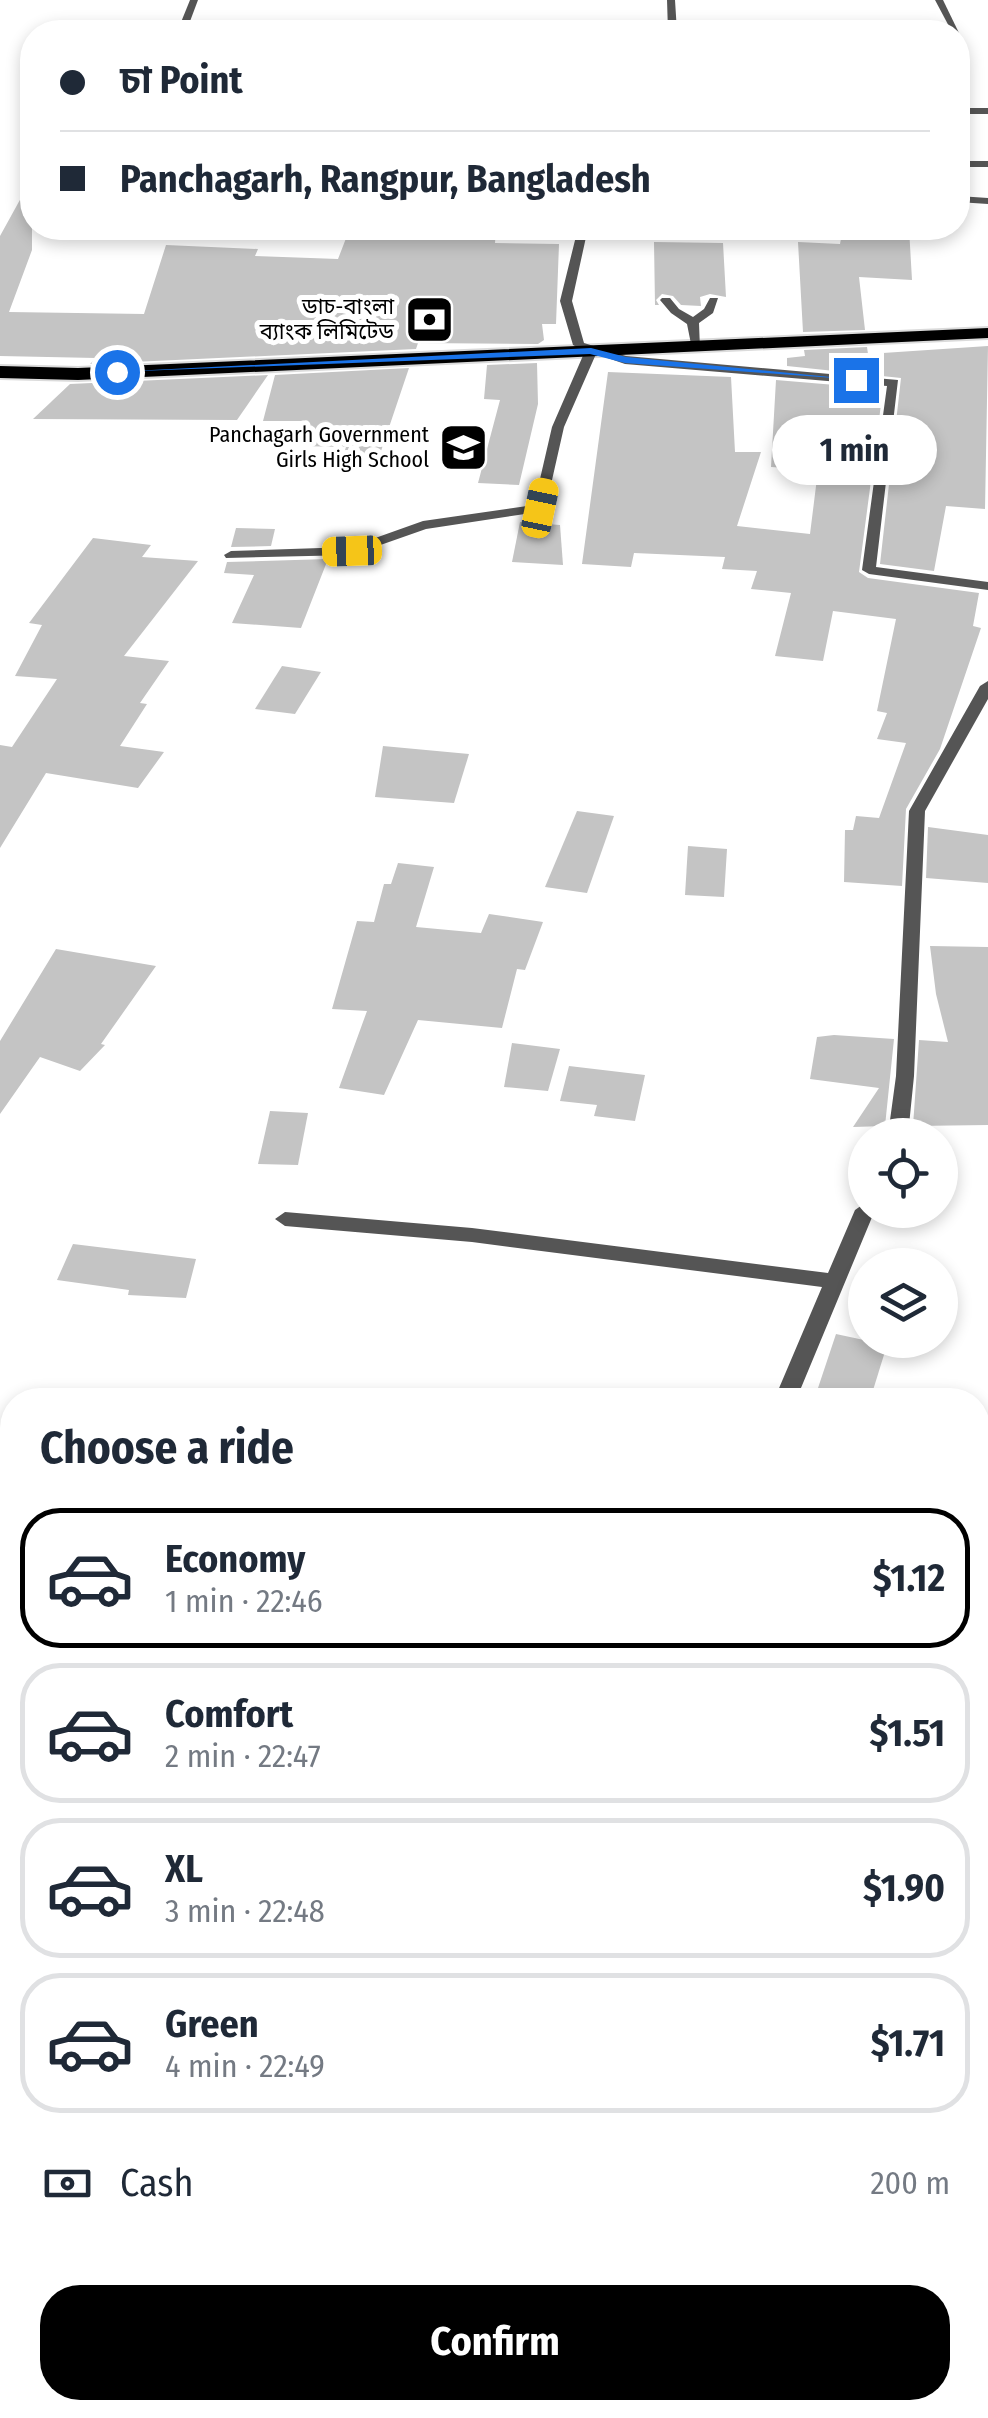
<!DOCTYPE html>
<meta charset="utf-8">
<style>
:root{--surface:#fff;--page:#f6f6f7;--text:#1f2937;--muted:#747a83;--line:#e0e1e3;--accent:#000}
body{margin:0;font-family:"Fira Sans Condensed","Noto Sans Bengali",sans-serif;background:var(--page);color:var(--text);height:100vh;display:flex;flex-direction:column;font-size:38px;white-space:nowrap}
*{box-sizing:border-box;margin:0}
p{font-size:32px;color:var(--muted)}
.icon{flex:none;width:55px;height:55px;fill:none;stroke:currentColor;stroke-width:2;stroke-linecap:round;stroke-linejoin:round}
.map{position:relative;flex:1;overflow:hidden}
.drawer{position:absolute;left:0px;top:1388px;width:990px;height:1032px;display:flex;flex-direction:column;background:var(--surface);border-radius:40px 40px 0 0;box-shadow:0 5px 15px #0003}
.drawer>*{flex:none}
.top-card{position:absolute;left:20px;top:20px;width:950px;height:220px;border-radius:40px;box-shadow:0 5px 15px #0003;display:grid;align-content:center;height:220px;padding:0 40px;background:var(--surface)}
.fabs{position:absolute;left:848px;top:1118px;display:grid;gap:20px}
.fabs a{display:grid;place-items:center;width:110px;height:110px;border-radius:50%;background:var(--surface);box-shadow:0 5px 15px #0003;font-size:50px}
.end{position:absolute;width:45px;height:45px;margin:-22px;border:12px solid #1a73e8;background:#fff;box-shadow:0 0 0 5px #fff}
.from{border-radius:50%}
.bubble{position:absolute;height:70px;border-radius:35px;background:var(--surface);box-shadow:0 5px 15px #0003;font-size:32px;font-weight:700;line-height:70px;text-align:center}
.car{position:absolute;width:30px;height:60px;margin:-30px -15px;border-radius:12px;box-shadow:0 0 8px 2px #0007;background:linear-gradient(#f5c518 24%,#345 0 40%,#f5c518 0 76%,#345 0 86%,#f5c518 0)}
.top-card b{display:flex;align-items:center;gap:35px;height:95px;font-size:38px}
.top-card b+b{border-top:2px solid var(--line)}
.top-card i{width:25px;height:25px;background:var(--text)}
ul{padding:0;list-style:none}
li{display:flex;align-items:center;gap:30px;height:140px;margin:0 20px 15px;padding:0 20px;border:5px solid var(--line);border-radius:40px}
li div{flex:1}
li b{display:block;font-size:38px}
li em{font-style:normal;font-weight:700}
li.selected{border-color:var(--accent)}
li>.icon{width:90px;height:90px;stroke-width:1.5}
h2{padding:0 40px;font-size:45px;line-height:120px}
.pay{display:flex;align-items:center;gap:25px;height:110px;padding:0 40px;font-size:38px}
.pay p{margin-inline-start:auto}
.action{display:flex;gap:20px;margin-top:auto;padding:20px 40px}
.action a{flex:1;height:115px;border-radius:40px;background:var(--accent);color:#fff;font-size:40px;font-weight:700;line-height:115px;text-align:center}
.map>svg:first-child{display:block}
.building{fill:#c4c4c4}
.lines{fill:none;stroke-linecap:round;stroke-linejoin:round}
.highway-casing{stroke:#dbdbdb;stroke-width:4}
.lane{fill:#555;fill-rule:evenodd}
.street{fill:#555;fill-rule:evenodd}
.highway{fill:#000;fill-rule:evenodd}
.route{fill:#1a73e8}
.labels{text-anchor:middle;dominant-baseline:central;stroke-width:10;stroke-linejoin:round;paint-order:stroke}
.far-poi-label{font-size:22px;fill:#000;stroke:#fff;text-anchor:end}
</style>
<div class="map">
<svg width="988" height="2418" viewBox="0 0 988 2418">
<rect width="100%" height="100%" fill="#fff"/>
<g class="building">
<path d="M32,178V250L9,312L144,314L166,245L258,249L255,256L338,259L350,228H496L495,243L559,244L556,324H542L544,340L538,344L418,343L416,349L90,364L96,358L0,356V236Z"/>
<path d="M843,228H909L912,280L859,277L865,330L803,332L798,242L840,244Z"/>
<path d="M654,242L723,243L726,297L710,294L700,297L701,306L681,305L673,296L662,294L656,300L659,305H655Z"/>
<path d="M988,346L985,509L946,506L934,571L880,564L901,378L787,366V358L805,356L804,350L867,347L868,354Z"/>
<path d="M537,363L538,404L519,485L478,483L500,400L484,399L487,365Z"/>
<path d="M409,368L380,454L344,453L346,447L298,446L304,421H263L275,375Z"/>
<path d="M608,372L731,377L735,452H761L737,526L810,534L818,470L771,467L776,380L883,389L859,572L868,578L979,593L973,626L981,628L940,749L906,809L902,886L844,882L845,830H853L856,816L879,818L906,743L877,739L887,713L877,711L896,619L833,611L823,661L775,656L791,593L751,589L757,571L722,569L725,557L634,553L631,567L582,564Z"/>
<path d="M268,375L237,420L33,419L70,384Z"/>
<path d="M520,522L560,525L563,565L512,562Z"/>
<path d="M236,528L275,529L271,546L231,547Z"/>
<path d="M93,538L151,545L142,557L198,561L124,656L169,661L140,703L147,704L120,746L164,752L138,788L46,773L0,848V745L12,747L57,679L15,676L42,625L29,623Z"/>
<path d="M328,559L301,628L232,623L254,575L224,573L227,562Z"/>
<path d="M282,666L321,672L295,714L255,709Z"/>
<path d="M383,746L469,754L454,803L375,797Z"/>
<path d="M577,811L614,816L587,893L545,887Z"/>
<path d="M928,827L988,835V883L926,878Z"/>
<path d="M688,846L727,849L724,897L685,895Z"/>
<path d="M398,863L434,867L416,927L481,933L489,914L543,922L525,970L517,969L502,1028L418,1020L384,1095L339,1088L367,1011L332,1009L357,921L374,922L384,884H391Z"/>
<path d="M930,946L988,947V1125L913,1126L919,1040L948,1042L936,994Z"/>
<path d="M56,949L156,966L101,1044L105,1045L80,1071L40,1057L0,1114V1041Z"/>
<path d="M834,1035L894,1039L885,1126L853,1127L879,1088L810,1079L817,1037Z"/>
<path d="M512,1043L560,1049L548,1091L504,1087Z"/>
<path d="M569,1066L645,1075L635,1121L594,1116L597,1105L560,1101Z"/>
<path d="M270,1111L308,1113L298,1165L258,1164Z"/>
<path d="M73,1244L196,1259L186,1298L128,1295L129,1290L57,1280Z"/>
<path d="M836,1334L887,1345L870,1400L817,1391Z"/>
</g>
<g class="lines">
<defs>
<path id="highway" d="M988,328V338L78,380L0,378V366L78,368Z"/>
</defs>
<use href="#highway" class="highway-casing"/>
<path class="lane" d="M662,298H670L679,309L693,317L704,309L710,298H718L713,313L699,323L700,349H692L687,324L671,313L660,300Z"/>
<g class="street">
<path d="M190,0H198L186,32H177Z"/>
<path d="M667,0H675L677,32H668Z"/>
<path d="M935,0H943L959,33L952,32Z"/>
<rect x="958" y="108" width="30" height="6"/>
<rect x="958" y="161" width="30" height="6"/>
<path d="M958,196L988,198V204L958,202Z"/>
<path d="M578,228H588L572,301L584,343L626,356L898,380L876,567L988,582V590L869,574L862,570L887,386L625,364L596,354L564,427L545,511L426,529L352,555L226,558L224,555L231,551L350,547L423,521L534,505L552,427L585,351L573,345L560,301Z"/>
<path d="M988,681V699L925,811L914,1076L908,1135H888L896,1076L909,811L980,686Z"/>
<path d="M865,1203V1210H875L796,1400H774L822,1287L472,1242L285,1226L275,1219L285,1212L472,1228L828,1273L855,1210Z"/>
<path d="M978,1750L988,1755V1783L978,1778Z"/>
</g>
<use href="#highway" class="highway"/>
</g>
<path class="route" d="M591,348L626,357L861,380L625,363L590,354L112,372Z"/>
<defs>
<symbol id="bank-square" viewBox="-11 -11 22 22"><rect x="-9" y="-9" width="18" height="18" rx="4" fill="#000" stroke="#fff"/><path d="M-6-4H6V4H-6ZM0-2.3a2.3 2.3 0 1 0 0 4.6a2.3 2.3 0 1 0 0-4.6Z" fill="#fff"/></symbol>
<symbol id="university-square" viewBox="-11 -11 22 22"><rect x="-9" y="-9" width="18" height="18" rx="4" fill="#000" stroke="#fff"/><path d="M0-5L7-2L0 1L-7-2ZM-4 1L0 2.5L4 1V4Q0 6-4 4Z" fill="#fff"/></symbol>
</defs>
<g fill-rule="evenodd">
<use href="#bank-square" x="402" y="292" width="55" height="55"/>
<use href="#university-square" x="436" y="420" width="55" height="55"/>
</g>
<g class="labels">
<g class="far-poi-label">
<text x="394" y="306">ডাচ-বাংলা<tspan x="394" dy="25">ব্যাংক লিমিটেড</tspan></text>
<text x="429" y="434">Panchagarh Government<tspan x="429" dy="25">Girls High School</tspan></text>
</g>
</g>
</svg>
<div class="fabs">
<a><svg class="icon" aria-label="locate" viewBox="0 0 24 24"><circle cx="12" cy="12" r="6"/><path d="M12 2v4M12 18v4M2 12h4M18 12h4"/></svg></a>
<a><svg class="icon" aria-label="layers" viewBox="0 0 24 24"><path d="M12 4l9 5-9 5-9-5zM3 14l9 5 9-5"/></svg></a>
</div>
<i class="end from" style="left:117px;top:372px"></i>
<i class="end" style="left:856px;top:380px"></i>
<div class="bubble" style="left:772px;top:415px;width:165px">1 min</div>
<i class="car" style="left:540px;top:508px;rotate:12deg"></i>
<i class="car" style="left:352px;top:551px;rotate:268deg"></i>
<div class="top-card">
<b><i class="from"></i>চা Point</b>
<b><i></i>Panchagarh, Rangpur, Bangladesh</b>
</div>
<section class="drawer">
<h2>Choose a ride</h2>
<ul>
<li class="selected"><svg class="icon" aria-label="car" viewBox="0 0 24 24"><path d="M5 17H2v-5l4-1 3-4h7l3 4 3 1v5h-3M9 17h6M6 11h13"/><circle cx="7" cy="17" r="2"/><circle cx="17" cy="17" r="2"/></svg><div><b>Economy</b><p>1 min · 22:46</p></div><em>$1.12</em></li>
<li><svg class="icon" aria-label="car" viewBox="0 0 24 24"><path d="M5 17H2v-5l4-1 3-4h7l3 4 3 1v5h-3M9 17h6M6 11h13"/><circle cx="7" cy="17" r="2"/><circle cx="17" cy="17" r="2"/></svg><div><b>Comfort</b><p>2 min · 22:47</p></div><em>$1.51</em></li>
<li><svg class="icon" aria-label="car" viewBox="0 0 24 24"><path d="M5 17H2v-5l4-1 3-4h7l3 4 3 1v5h-3M9 17h6M6 11h13"/><circle cx="7" cy="17" r="2"/><circle cx="17" cy="17" r="2"/></svg><div><b>XL</b><p>3 min · 22:48</p></div><em>$1.90</em></li>
<li><svg class="icon" aria-label="car" viewBox="0 0 24 24"><path d="M5 17H2v-5l4-1 3-4h7l3 4 3 1v5h-3M9 17h6M6 11h13"/><circle cx="7" cy="17" r="2"/><circle cx="17" cy="17" r="2"/></svg><div><b>Green</b><p>4 min · 22:49</p></div><em>$1.71</em></li>
</ul>
<div class="pay"><svg class="icon" aria-label="cash" viewBox="0 0 24 24"><path d="M3 7h18v10H3z"/><circle cx="12" cy="12" r="2"/></svg>Cash<p>200 m</p></div>
<div class="action"><a>Confirm</a></div>
</section>
</div>
